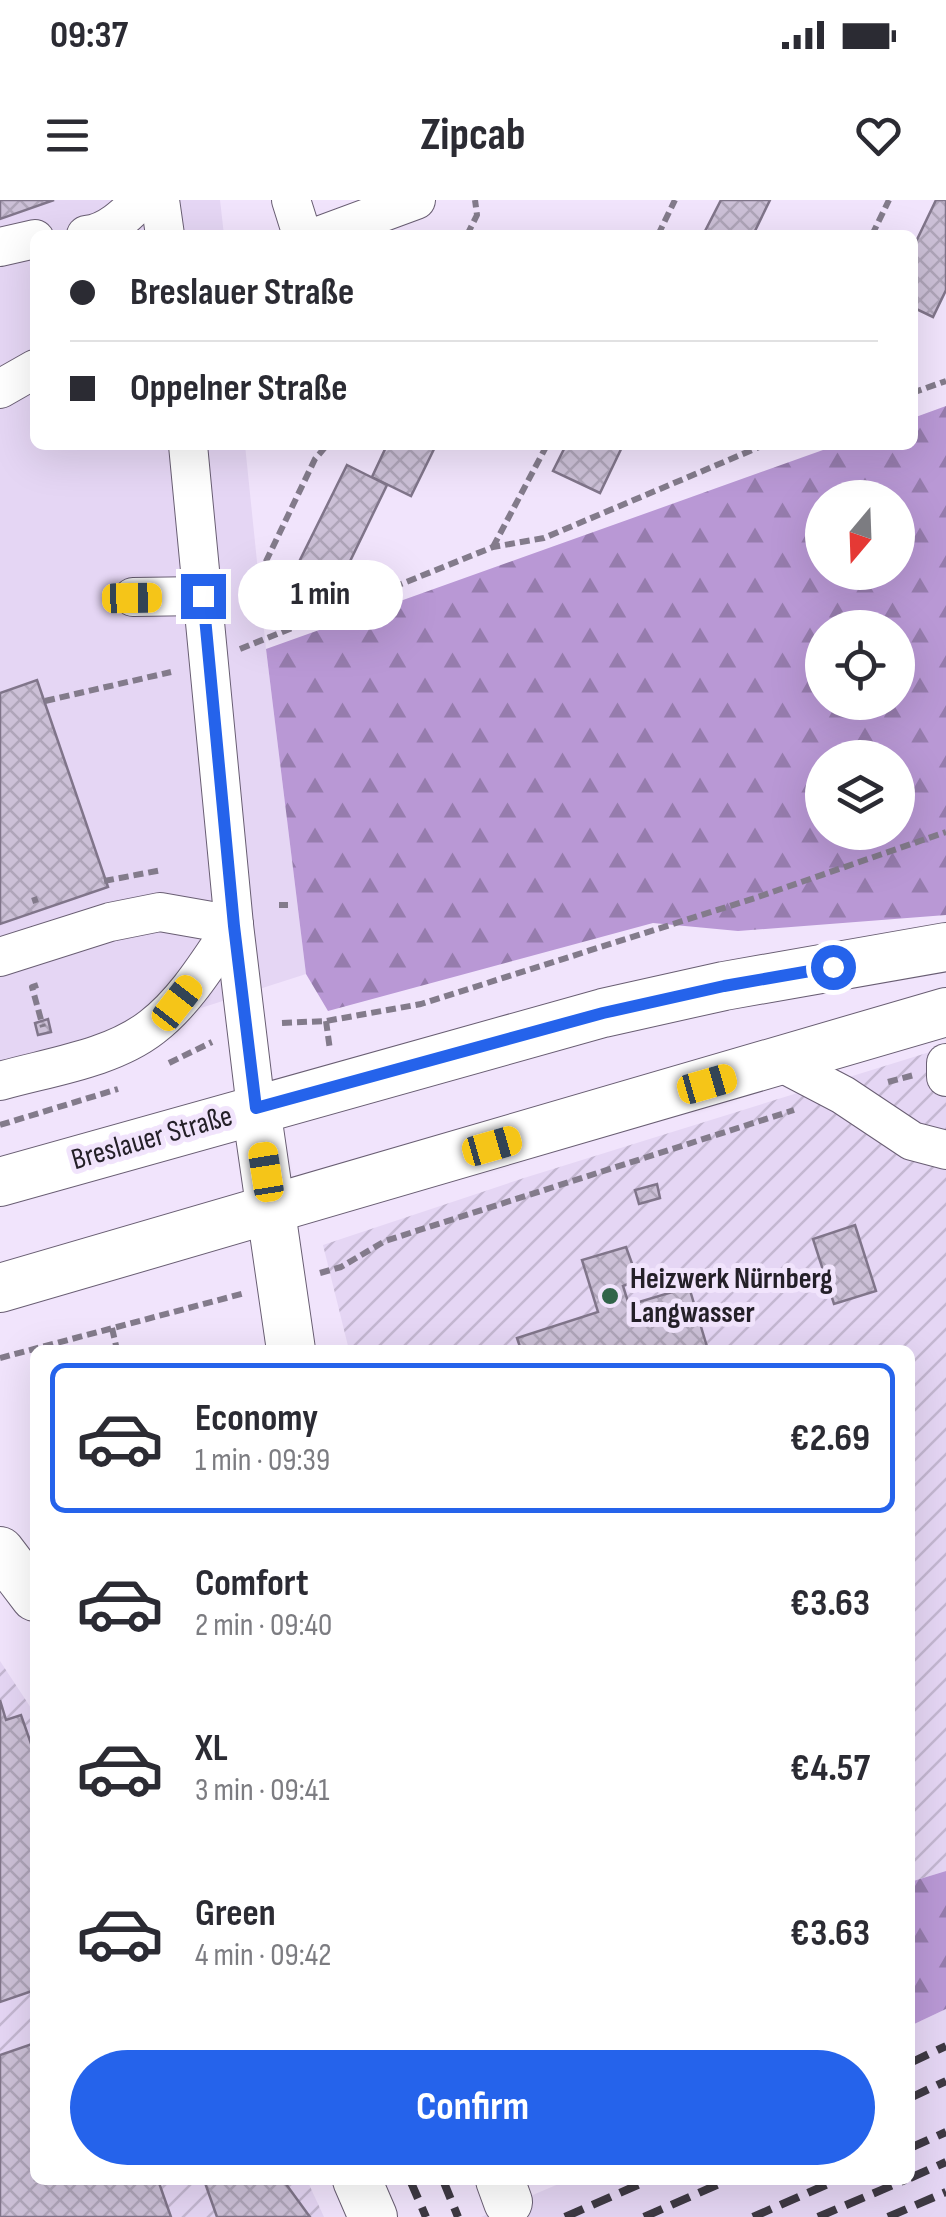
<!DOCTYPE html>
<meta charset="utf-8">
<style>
:root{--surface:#fff;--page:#f7f7f7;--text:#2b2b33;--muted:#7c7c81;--line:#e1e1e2;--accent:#2563eb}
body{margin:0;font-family:"Sofia Sans Condensed",sans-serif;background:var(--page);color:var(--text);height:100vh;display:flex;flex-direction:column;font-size:38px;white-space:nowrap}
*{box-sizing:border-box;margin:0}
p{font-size:32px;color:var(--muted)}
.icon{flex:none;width:55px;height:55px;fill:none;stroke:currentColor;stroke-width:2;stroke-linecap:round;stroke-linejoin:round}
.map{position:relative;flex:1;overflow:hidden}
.panel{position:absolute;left:30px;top:1145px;width:885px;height:840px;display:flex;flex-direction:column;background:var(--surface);border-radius:15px;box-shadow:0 10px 40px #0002}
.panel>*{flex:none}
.guide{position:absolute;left:30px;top:30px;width:888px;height:220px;border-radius:15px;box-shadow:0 10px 40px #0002;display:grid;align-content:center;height:220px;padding:0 40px;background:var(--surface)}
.needle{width:65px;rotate:199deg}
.controls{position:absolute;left:805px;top:280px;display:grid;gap:20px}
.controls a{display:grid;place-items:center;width:110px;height:110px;border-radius:50%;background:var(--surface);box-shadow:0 10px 40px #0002;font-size:50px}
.end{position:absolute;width:45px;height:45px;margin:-22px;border:12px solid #2563eb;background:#fff;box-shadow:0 0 0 5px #fff}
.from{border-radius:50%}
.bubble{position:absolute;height:70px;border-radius:35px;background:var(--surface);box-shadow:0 10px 40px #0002;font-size:32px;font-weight:700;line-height:70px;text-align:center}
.car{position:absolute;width:30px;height:60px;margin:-30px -15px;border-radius:12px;box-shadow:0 0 8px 2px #0007;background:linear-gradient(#f5c518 24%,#345 0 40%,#f5c518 0 76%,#345 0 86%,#f5c518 0)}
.guide b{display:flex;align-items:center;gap:35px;height:95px;font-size:38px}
.guide b+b{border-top:2px solid var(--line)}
.guide i{width:25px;height:25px;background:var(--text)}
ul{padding:18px 0 0;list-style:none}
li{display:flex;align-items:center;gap:30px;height:150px;margin:0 20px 15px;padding:0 20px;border:5px solid transparent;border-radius:15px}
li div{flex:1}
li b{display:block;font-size:38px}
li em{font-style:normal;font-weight:700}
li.active{border-color:var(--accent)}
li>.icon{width:90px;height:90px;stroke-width:1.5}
.action{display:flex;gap:20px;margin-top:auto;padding:20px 40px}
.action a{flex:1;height:115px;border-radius:60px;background:var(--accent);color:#fff;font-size:40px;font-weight:700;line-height:115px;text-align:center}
.status{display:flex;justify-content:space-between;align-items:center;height:70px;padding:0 50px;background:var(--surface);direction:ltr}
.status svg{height:28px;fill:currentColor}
header{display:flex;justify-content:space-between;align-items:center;height:130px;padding:0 40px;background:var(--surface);font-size:45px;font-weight:700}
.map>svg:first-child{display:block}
.built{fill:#e5d6f4}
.industrial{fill:url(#industrial-furrows)}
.forest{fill:url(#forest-firs);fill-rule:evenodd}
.building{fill:url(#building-cross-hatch);stroke:#80758a;stroke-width:2.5}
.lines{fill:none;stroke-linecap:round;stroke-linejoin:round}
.minor-casing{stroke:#695e73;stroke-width:40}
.major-casing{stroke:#695e73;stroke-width:50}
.path{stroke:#837b8b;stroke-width:6;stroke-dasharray:10 5;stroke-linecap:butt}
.minor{stroke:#fff;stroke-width:38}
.major{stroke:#fff;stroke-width:48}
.rail{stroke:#3e3943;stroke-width:8;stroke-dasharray:20 10;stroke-linecap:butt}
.route{stroke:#2563eb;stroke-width:12}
.poi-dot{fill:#316449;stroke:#f1e4fc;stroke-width:4}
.labels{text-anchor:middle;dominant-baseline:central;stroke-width:10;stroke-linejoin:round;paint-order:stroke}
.street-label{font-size:30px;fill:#242028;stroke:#f1e4fc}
.poi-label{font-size:30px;font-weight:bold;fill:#242028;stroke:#f1e4fc;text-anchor:start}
</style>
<div class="status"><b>09:37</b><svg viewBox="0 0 49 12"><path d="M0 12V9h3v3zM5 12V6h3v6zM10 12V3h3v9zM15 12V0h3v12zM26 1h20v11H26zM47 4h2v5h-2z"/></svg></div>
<header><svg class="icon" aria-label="menu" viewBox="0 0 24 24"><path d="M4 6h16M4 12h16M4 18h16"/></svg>Zipcab<svg class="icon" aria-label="heart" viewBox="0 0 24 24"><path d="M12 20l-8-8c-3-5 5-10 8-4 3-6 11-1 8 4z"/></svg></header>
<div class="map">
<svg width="946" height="2017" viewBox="0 0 946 2017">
<defs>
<pattern id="industrial-furrows" width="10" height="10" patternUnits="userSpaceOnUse" patternTransform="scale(2.5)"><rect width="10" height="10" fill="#e5d6f4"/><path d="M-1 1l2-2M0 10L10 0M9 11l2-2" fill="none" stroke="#c4b7d1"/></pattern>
<pattern id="forest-firs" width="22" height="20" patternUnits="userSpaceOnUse" patternTransform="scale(2.5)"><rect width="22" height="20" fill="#b998d5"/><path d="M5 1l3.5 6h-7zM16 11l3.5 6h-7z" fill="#967cad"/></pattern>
<pattern id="building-cross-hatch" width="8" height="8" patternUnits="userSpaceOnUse" patternTransform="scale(2.5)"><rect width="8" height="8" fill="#ccc0d7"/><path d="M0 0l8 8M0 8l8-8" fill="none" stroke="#afa5b9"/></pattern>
</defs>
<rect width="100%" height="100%" fill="#f1e4fc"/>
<g class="built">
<path d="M0,0H220L224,35H35V245H245L266,449L306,774L0,873Z"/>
<path d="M946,1809V2017H481L568,1980H910V1826Z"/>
</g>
<g class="industrial">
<path d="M946,847V1671L910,1682V1150H349L323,1045L524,978Z"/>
<path d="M0,1461L35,1514V1980H307L324,2017H0Z"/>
</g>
<g class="forest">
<path d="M946,206V715L738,731L653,723L328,811L306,774L266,449L837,245H912L913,218ZM822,298H898V372H822ZM822,428H898V502H822ZM822,558H898V632H822Z"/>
<path d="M946,1671V1809L910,1826V1682Z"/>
</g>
<g class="building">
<path d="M0,0H54L0,19Z"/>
<path d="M721,0H770L753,35H703Z"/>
<path d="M936,0H946V90L933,117L912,107V50Z"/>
<path d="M387,245H436L411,296L372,277Z"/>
<path d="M566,245H623L600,293L553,271Z"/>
<path d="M347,265L387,285L338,386L297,366Z"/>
<path d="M37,480L108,687L0,724V493Z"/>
<path d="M48,819L51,832L38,835L35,823Z"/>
<path d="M657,984L660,998L639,1004L635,990Z"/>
<path d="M855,1025L876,1091L834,1104L813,1039Z"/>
<path d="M626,1047L638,1080L623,1086L629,1105L689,1087L708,1150H521L517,1138L598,1112L582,1060Z"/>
<path d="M0,1500L6,1520L21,1515L35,1555V1790L0,1802Z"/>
<path d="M35,1843V1980H158L171,2017H0V1855Z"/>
<path d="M204,1980H283L310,2017H217Z"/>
</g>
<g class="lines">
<defs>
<g id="minor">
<path d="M160,0L165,35"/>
<path d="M291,0L302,35"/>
<path d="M86,35C108,33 126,15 141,0"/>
<path d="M321,35L416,0"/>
<path d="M0,47L35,39"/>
<path d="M0,189L35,169"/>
<path d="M188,245L234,725L256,908"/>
<path d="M133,397L203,396"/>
<path d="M0,757L110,722L160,712L234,725"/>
<path d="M780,862L843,895L912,941L946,950"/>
<path d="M946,863V877"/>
<path d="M0,881C49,867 111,859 152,827C186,801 210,760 234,725"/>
</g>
<g id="major">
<path d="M256,908L291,1150"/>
<path d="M0,982L603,813L724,786L946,747"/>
<path d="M0,1088L946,812"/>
<path d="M0,1351L35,1397"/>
<path d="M357,1980L373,2017"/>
<path d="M500,1980L508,2002"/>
</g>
</defs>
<use href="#minor" class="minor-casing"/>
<use href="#major" class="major-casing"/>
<g class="path">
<path d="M467,35L477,15L475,0"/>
<path d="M658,35L675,0"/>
<path d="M872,35L889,0"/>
<path d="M912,193L946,181"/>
<path d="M493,347L547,245"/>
<path d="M249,386L258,378L315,259L327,245"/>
<path d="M240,449L493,347L544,338L764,245"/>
<path d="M45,501L171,472"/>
<path d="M104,681L162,670"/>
<path d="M34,697L36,703"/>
<path d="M279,705H288"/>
<path d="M38,785L32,787L43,827"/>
<path d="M326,821L330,850"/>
<path d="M282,823L326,821L421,804L755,698L946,632"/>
<path d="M169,863L212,842"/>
<path d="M888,882L914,875"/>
<path d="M0,925L118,889"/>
<path d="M320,1073L341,1067L385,1041L794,910"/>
<path d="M112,1128L117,1150"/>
<path d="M0,1158L245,1093"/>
</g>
<use href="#minor" class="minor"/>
<use href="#major" class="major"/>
<g class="rail">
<path d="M910,1863L946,1846"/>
<path d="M910,1898L946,1881"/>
<path d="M910,1948L946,1932"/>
<path d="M910,1978L946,1962"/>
<path d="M410,1980L426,2017"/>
<path d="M443,1980L458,2017"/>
<path d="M565,2017L649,1980"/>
<path d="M644,2017L728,1980"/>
<path d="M753,2017L837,1980"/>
<path d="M818,2017L905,1980"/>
<path d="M888,2017L946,1992"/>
</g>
</g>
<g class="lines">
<path class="route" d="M203,396L234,726L256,908L603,813L724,786L833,767"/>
</g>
<circle class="poi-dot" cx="610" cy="1096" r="10"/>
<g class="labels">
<g class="street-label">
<text transform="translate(152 938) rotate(-16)">Breslauer Straße</text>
</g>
<g class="poi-label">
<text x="630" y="1079">Heizwerk Nürnberg<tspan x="630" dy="34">Langwasser</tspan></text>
</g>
</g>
</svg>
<div class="controls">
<a><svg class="needle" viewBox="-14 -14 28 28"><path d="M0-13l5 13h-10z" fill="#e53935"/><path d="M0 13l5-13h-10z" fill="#7c7c81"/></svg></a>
<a><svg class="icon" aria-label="locate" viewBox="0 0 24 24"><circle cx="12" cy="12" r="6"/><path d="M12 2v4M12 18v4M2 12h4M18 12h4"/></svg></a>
<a><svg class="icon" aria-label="layers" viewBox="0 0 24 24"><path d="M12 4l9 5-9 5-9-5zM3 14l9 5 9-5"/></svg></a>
</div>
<i class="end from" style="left:833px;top:767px"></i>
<i class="end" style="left:203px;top:396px"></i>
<div class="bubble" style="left:238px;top:360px;width:165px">1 min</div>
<i class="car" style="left:132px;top:398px;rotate:89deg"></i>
<i class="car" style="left:177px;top:803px;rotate:38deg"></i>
<i class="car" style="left:707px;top:884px;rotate:74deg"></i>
<i class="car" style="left:492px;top:946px;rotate:74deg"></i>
<i class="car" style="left:266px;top:972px;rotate:351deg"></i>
<div class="guide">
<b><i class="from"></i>Breslauer Straße</b>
<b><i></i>Oppelner Straße</b>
</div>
<section class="panel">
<ul>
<li class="active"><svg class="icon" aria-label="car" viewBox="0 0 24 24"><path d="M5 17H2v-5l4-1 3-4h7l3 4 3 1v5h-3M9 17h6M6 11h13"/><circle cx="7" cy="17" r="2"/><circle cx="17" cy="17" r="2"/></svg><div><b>Economy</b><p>1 min · 09:39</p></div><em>€2.69</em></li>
<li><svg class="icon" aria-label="car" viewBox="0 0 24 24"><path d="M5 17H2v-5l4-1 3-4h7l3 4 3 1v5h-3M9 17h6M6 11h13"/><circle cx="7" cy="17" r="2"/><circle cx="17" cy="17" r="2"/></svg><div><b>Comfort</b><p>2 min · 09:40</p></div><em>€3.63</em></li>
<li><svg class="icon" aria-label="car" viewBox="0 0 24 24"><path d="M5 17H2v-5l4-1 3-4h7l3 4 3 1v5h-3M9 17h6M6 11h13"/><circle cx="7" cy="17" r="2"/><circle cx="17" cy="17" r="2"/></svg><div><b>XL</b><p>3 min · 09:41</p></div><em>€4.57</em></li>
<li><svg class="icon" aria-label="car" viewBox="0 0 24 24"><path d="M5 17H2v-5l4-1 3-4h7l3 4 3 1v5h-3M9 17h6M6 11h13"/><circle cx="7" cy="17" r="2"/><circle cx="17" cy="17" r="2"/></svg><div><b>Green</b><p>4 min · 09:42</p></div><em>€3.63</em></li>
</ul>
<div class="action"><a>Confirm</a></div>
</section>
</div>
